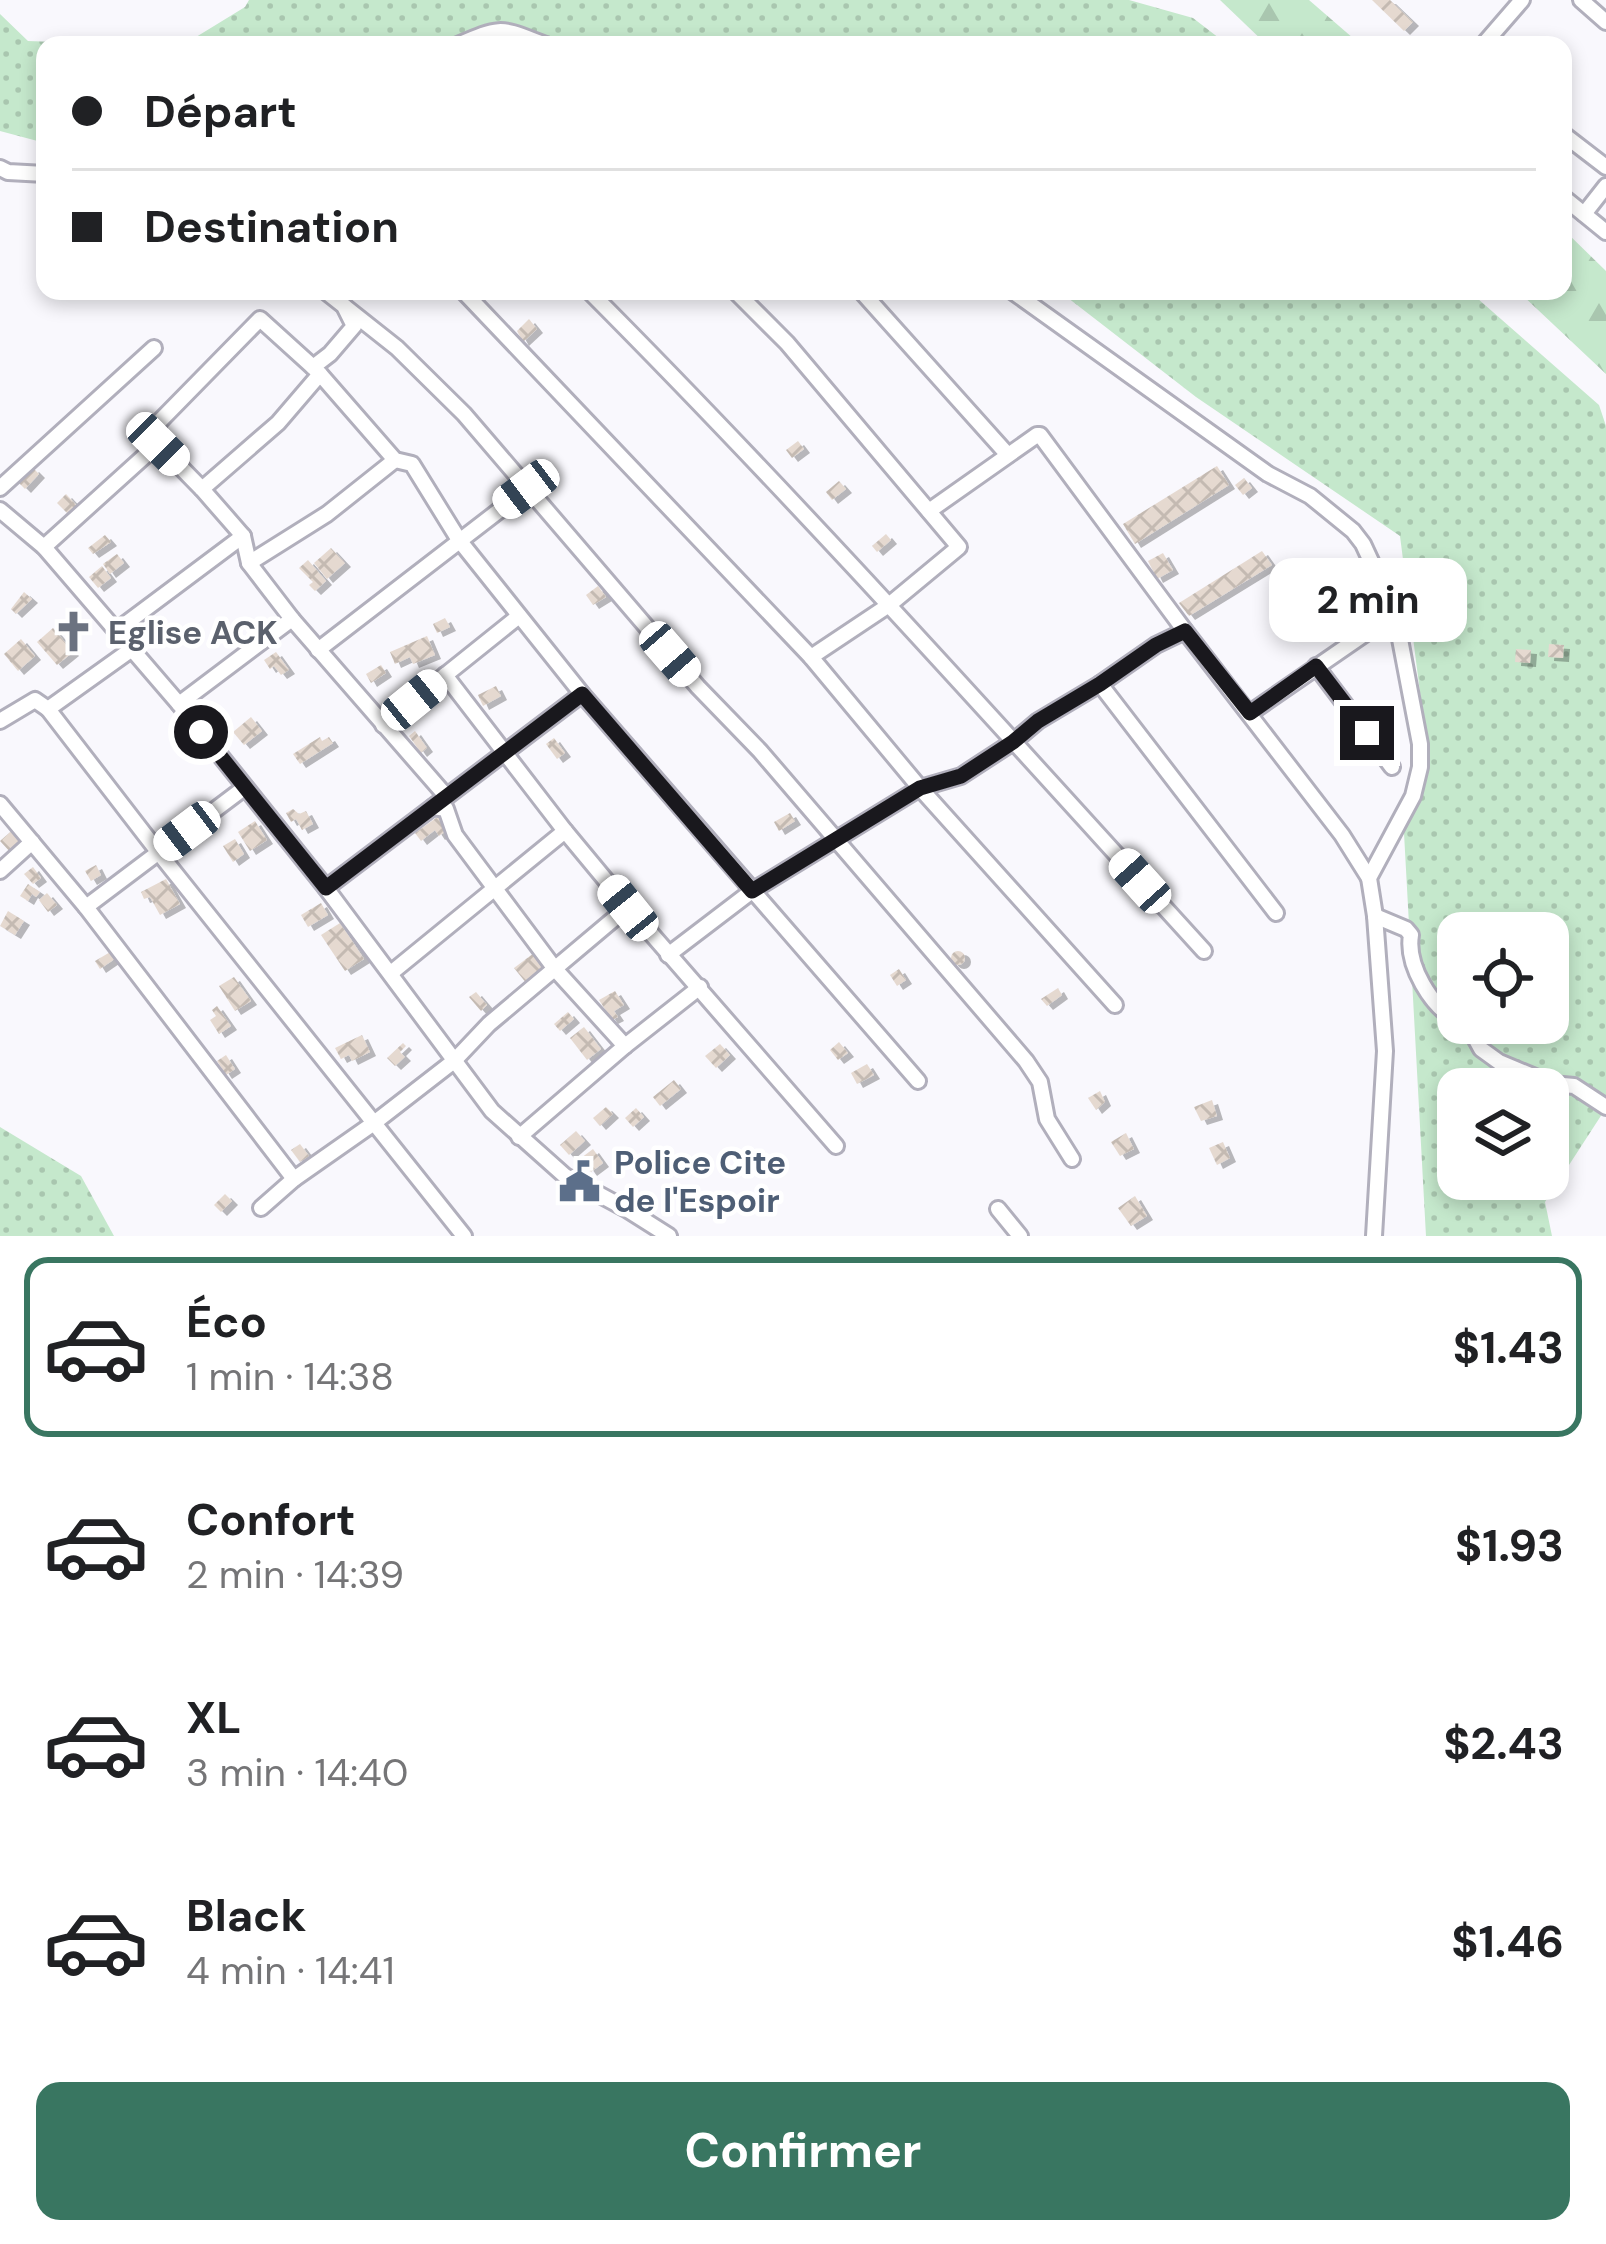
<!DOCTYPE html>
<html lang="fr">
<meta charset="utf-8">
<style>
:root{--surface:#fff;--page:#f2f2f2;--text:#202124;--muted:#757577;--line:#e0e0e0;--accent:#397661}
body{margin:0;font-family:"DM Sans",sans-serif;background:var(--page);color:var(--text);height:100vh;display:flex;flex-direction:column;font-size:45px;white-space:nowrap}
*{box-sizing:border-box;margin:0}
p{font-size:39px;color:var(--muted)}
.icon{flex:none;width:66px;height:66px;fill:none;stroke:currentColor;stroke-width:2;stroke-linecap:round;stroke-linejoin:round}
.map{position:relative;height:1236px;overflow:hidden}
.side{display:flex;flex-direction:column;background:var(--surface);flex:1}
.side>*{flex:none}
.top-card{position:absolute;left:36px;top:36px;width:1536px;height:264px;border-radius:24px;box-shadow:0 6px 18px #0003;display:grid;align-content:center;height:264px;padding:0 36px;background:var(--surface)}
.controls{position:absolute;left:1437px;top:912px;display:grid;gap:24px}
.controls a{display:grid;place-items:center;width:132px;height:132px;border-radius:24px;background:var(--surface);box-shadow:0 6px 18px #0003;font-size:60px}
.end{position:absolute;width:54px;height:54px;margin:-27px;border:15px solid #19181d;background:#fff;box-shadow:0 0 0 6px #fff}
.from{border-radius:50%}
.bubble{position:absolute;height:84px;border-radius:24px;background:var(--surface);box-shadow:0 6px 18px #0003;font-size:39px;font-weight:700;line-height:84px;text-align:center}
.car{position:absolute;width:36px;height:72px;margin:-36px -18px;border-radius:15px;box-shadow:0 0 9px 3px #0007;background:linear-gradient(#fff 24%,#345 0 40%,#fff 0 76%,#345 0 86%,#fff 0)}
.top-card b{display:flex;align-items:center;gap:42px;height:114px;font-size:45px}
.top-card b+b{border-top:3px solid var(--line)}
.top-card i{width:30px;height:30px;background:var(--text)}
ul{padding:21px 0 0;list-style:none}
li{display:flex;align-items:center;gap:36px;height:180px;margin:0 24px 18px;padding:0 12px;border:6px solid transparent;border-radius:24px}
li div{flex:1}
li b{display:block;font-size:45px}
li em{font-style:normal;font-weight:700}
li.active{border-color:var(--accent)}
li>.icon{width:108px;height:108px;stroke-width:1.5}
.action{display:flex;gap:24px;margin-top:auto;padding:24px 36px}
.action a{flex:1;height:138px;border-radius:24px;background:var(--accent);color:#fff;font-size:48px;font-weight:700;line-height:138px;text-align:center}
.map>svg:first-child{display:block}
.green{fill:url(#green-dots);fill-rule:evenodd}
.forest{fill:url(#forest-firs)}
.building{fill:url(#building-cross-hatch);filter:url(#shadow)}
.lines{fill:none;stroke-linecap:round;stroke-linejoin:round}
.street-casing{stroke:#b1afbc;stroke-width:20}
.street{stroke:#fff;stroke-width:14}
.route{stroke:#19181d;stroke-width:15}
.labels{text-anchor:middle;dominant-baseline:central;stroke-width:9;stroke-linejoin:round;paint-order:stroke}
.worship-label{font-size:33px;font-weight:bold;fill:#5b616d;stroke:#fff;text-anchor:start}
.service-label{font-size:33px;font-weight:bold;fill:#4e5e75;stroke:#fff;text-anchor:start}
</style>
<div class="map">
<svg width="1606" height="1236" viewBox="0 0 1606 1236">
<defs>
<pattern id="green-dots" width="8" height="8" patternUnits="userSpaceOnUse" patternTransform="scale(3)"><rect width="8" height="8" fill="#c5e8cc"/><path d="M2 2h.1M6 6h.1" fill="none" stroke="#a9c6af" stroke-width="1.8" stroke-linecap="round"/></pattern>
<pattern id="forest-firs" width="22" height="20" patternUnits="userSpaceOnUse" patternTransform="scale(3)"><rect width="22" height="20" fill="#c5e8cc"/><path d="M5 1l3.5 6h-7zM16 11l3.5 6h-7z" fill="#a9c6af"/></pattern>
<pattern id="building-cross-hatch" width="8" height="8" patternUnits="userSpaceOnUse" patternTransform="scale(3)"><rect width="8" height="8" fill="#e5d9d0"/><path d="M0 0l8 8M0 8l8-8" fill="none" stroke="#c4bab2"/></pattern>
<filter id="shadow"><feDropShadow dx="6" dy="4" stdDeviation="0" flood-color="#0004"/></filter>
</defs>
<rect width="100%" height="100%" fill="#f9f8fd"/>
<g class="green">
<path d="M249,0H1129L1193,18L1228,45H562L499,25L452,45H183L245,7Z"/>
<path d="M0,14L28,41L137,45H45V143L0,131Z"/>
<path d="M1059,291H1469L1599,405L1606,426V1108L1545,1202L1552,1236H1426L1404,833L1422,708L1400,536L1196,397ZM1458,933H1548V1023H1458ZM1458,1089H1548V1179H1458Z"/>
<path d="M0,1127L81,1176L114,1236H0Z"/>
</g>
<g class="forest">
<path d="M1220,0H1309L1361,45H1267Z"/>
<path d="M1563,229L1606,271V374L1518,291H1563Z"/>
</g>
<g class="building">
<path d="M1372,0H1390L1413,22L1404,31Z"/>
<path d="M529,319L537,329L523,342L517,331Z"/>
<path d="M798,441L804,449L792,458L786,450Z"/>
<path d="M1217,466L1229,485L1135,544L1123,524Z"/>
<path d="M33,468L39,474L25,489L19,483Z"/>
<path d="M1244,478L1252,488L1243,495L1235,485Z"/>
<path d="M839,481L846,489L832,500L826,492Z"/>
<path d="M66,494L78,507L69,515L57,503Z"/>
<path d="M886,534L891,540L877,552L872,546Z"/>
<path d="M105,535L111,542L93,554L88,548Z"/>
<path d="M331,548L345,563L327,579L314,563Z"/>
<path d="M1262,551L1272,565L1189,616L1179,603Z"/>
<path d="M1163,553L1173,570L1157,579L1148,561Z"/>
<path d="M117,554L124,563L110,574L103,564Z"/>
<path d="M308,560L326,581L315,591L309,585L313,582L299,568Z"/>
<path d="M102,566L111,578L98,588L89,577Z"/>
<path d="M598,586L606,597L593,605L586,595Z"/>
<path d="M24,592L32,599L16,614L11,609Z"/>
<path d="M445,618L450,627L437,633L433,624Z"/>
<path d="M53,628L73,652L57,665L37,642Z"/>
<path d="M427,636L435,655L413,664L410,657L395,664L390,652Z"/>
<path d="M21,639L35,656L18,671L4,654Z"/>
<path d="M1549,644L1564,645L1563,658L1548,657Z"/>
<path d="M1516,649L1531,650L1530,663L1515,662Z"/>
<path d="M276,652L289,670L281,675L274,666L270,669L264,660Z"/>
<path d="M381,665L386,673L371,683L366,674Z"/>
<path d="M496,686L501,696L483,706L478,695Z"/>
<path d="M251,717L262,731L244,745L233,732Z"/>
<path d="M415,731L427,748L421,753L409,736Z"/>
<path d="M320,737L322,741L329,737L333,743L300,764L293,754Z"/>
<path d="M554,738L565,753L557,759L546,744Z"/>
<path d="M293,809L299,814L306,811L313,824L302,830L296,819L291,822L286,813Z"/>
<path d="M443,813L448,820L442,825L446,831L439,836L435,830L421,841L415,833Z"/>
<path d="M790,813L795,821L779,831L774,822Z"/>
<path d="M255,821L267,840L250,851L238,832Z"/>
<path d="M16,827L28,841L12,854L0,841Z"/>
<path d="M235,839L244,854L233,862L223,846Z"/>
<path d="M96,865L101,875L91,881L85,871Z"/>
<path d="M33,867L41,878L33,884L24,874Z"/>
<path d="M166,879L180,904L160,915L150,897L144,899L141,892Z"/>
<path d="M28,884L40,892L36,897L32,894L28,901L20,896Z"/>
<path d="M47,893L57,905L48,912L39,900Z"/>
<path d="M321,903L328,915L308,927L301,915Z"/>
<path d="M8,911L24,921L15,935L0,926Z"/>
<path d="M340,923L364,959L345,971L321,935Z"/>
<path d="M112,951L116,958L100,969L95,961Z"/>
<circle cx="958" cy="958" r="7"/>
<path d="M534,953L546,968L527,984L514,968Z"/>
<path d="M899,969L906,980L897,986L890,975Z"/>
<path d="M234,977L251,1001L235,1011L219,986Z"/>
<path d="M1058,988L1062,995L1047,1006L1041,999Z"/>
<path d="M615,991L624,1005L614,1011L618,1017L612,1020L599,1000Z"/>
<path d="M476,992L487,1005L481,1011L469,997Z"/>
<path d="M217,1006L231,1026L219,1034L210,1020L216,1016L212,1010Z"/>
<path d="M568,1012L574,1019L560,1031L554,1024Z"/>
<path d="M584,1027L601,1049L587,1060L570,1038Z"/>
<path d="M362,1035L370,1052L352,1061L349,1055L341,1059L335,1048Z"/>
<path d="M839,1042L848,1053L838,1060L830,1050Z"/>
<path d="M403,1043L406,1046L400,1052L405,1057L395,1066L387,1058Z"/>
<path d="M720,1044L730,1055L716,1068L705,1056Z"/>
<path d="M226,1055L235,1069L226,1075L217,1061Z"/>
<path d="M867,1064L874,1075L857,1084L851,1073Z"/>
<path d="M674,1080L681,1089L660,1106L653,1097Z"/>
<path d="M1100,1091L1105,1102L1096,1110L1088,1098Z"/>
<path d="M1212,1100L1217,1116L1201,1121L1194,1107Z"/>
<path d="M606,1107L613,1114L600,1126L593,1118Z"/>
<path d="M636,1108L644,1117L633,1127L625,1118Z"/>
<path d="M576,1131L585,1141L569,1155L560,1145Z"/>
<path d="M1126,1133L1134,1149L1120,1156L1111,1142Z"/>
<path d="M1223,1142L1230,1158L1217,1165L1209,1148Z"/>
<path d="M300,1144L309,1156L300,1162L291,1150Z"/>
<path d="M593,1149L603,1163L591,1172L581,1158Z"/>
<path d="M225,1194L232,1201L221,1212L214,1205Z"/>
<path d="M1135,1196L1147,1216L1131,1226L1118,1208Z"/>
</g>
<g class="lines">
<defs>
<g id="street">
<path d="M1581,0L1606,22"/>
<path d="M458,45C504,25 500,28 546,45"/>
<path d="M1483,45L1522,0"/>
<path d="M1563,134L1606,167"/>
<path d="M0,168L8,172L45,174"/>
<path d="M1563,197L1606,232"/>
<path d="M1584,214L1606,186"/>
<path d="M463,291L811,657L920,788L1115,1005"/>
<path d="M589,291C801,504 1001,728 1204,951"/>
<path d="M735,291L787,343L959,547L889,605L811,657"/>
<path d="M861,291L1008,455"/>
<path d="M1012,291L1268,474L1310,496L1353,531L1363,544L1395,613L1420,744V767L1413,796L1369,878L1375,916L1385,1051L1374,1236"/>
<path d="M344,306L397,348L464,414L698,687L760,751L1026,1061L1040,1082L1047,1119L1072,1159"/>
<path d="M320,374L395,460L412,464L459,540L582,694L918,1081"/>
<path d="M158,444L202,489L243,536L249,563L292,619L446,796"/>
<path d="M0,488L154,348"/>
<path d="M202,489L278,423L320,374L313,367L330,354L354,326L344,306L325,291"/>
<path d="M0,510L44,547L179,704L326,888L492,1111L565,1176L628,1210L669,1236"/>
<path d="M929,511L1037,435H1040L1185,631L1342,835L1369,878"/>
<path d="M44,547L158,444V423L260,319L313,367"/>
<path d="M249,563L327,514L395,460"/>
<path d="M116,631L243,536"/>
<path d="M318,650L527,489"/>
<path d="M1316,666L1392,767"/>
<path d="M445,675L565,831L628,907L836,1146"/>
<path d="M1100,684L1276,913"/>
<path d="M179,704L292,619"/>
<path d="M48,709L159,853L464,1236"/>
<path d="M1250,713L1395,613"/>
<path d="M0,721L35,700L48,709L132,649"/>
<path d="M383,725L519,616"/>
<path d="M0,804L86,907L294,1179"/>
<path d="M433,807L446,809L455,835L555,969L625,1046"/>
<path d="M0,871L32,842"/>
<path d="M326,888L582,694"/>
<path d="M86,907L244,788"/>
<path d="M1375,916L1406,929L1411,935C1406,965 1431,1007 1458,1021"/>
<path d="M668,955L752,891L920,788L961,776L1013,742L1038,721L1100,684L1156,645L1185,631"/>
<path d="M391,973L565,831"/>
<path d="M1463,1023L1469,1027L1481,1049L1499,1062L1552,1084L1574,1086L1606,1107"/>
<path d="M519,1137L625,1046L700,987"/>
<path d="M261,1208L294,1179L374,1123L454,1061L489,1024L628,907"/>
<path d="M998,1209L1020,1236"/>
</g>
</defs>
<use href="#street" class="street-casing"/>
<use href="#street" class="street"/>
</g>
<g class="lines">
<path class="route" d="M201,732L326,888L582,694L752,891L920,788L961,776L1013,742L1038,721L1100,684L1156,645L1185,631L1250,713L1316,666L1367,733"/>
</g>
<defs>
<symbol id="church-bare" viewBox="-9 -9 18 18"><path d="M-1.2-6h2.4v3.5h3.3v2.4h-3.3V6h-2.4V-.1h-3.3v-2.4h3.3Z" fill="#6b7280" stroke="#fff" stroke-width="2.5" paint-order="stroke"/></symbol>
<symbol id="civic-bare" viewBox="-9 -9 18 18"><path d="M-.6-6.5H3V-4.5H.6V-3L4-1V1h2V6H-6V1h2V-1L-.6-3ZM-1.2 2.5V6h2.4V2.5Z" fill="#5c6f8a" stroke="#fff" stroke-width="2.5" paint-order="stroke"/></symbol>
</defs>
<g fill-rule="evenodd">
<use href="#church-bare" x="44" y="602" width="59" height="59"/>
<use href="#civic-bare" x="550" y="1152" width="59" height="59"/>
</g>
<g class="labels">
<g class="worship-label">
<text x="108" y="632">Eglise ACK</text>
</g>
<g class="service-label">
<text x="614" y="1162">Police Cite<tspan x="614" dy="38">de l'Espoir</tspan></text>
</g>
</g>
</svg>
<div class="controls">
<a><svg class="icon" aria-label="locate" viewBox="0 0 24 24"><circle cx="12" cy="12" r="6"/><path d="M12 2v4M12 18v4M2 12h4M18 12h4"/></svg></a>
<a><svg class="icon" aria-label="layers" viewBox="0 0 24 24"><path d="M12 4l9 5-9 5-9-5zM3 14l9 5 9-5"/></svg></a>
</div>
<i class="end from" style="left:201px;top:732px"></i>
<i class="end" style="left:1367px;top:733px"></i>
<div class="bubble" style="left:1269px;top:558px;width:198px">2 min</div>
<i class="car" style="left:158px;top:444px;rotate:135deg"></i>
<i class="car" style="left:526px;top:489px;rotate:233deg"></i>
<i class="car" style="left:670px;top:654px;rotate:139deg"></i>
<i class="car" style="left:414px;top:700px;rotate:51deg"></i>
<i class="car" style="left:187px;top:831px;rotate:233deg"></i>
<i class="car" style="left:1140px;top:881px;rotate:318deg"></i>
<i class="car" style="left:628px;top:908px;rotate:321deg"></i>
<div class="top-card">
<b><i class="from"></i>Départ</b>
<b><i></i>Destination</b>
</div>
</div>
<section class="side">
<ul>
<li class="active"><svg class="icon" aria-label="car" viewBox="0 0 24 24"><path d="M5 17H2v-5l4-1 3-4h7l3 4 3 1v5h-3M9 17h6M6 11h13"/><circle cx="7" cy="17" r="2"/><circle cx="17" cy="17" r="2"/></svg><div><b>Éco</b><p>1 min · 14:38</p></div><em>$1.43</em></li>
<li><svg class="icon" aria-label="car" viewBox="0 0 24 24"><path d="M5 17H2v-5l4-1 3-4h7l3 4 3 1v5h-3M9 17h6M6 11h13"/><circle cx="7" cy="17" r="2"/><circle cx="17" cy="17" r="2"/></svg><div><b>Confort</b><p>2 min · 14:39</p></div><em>$1.93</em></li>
<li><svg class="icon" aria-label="car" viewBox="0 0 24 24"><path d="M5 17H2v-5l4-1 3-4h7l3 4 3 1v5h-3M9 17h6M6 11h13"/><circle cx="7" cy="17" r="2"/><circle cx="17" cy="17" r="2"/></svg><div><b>XL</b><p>3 min · 14:40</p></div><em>$2.43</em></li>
<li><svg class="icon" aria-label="car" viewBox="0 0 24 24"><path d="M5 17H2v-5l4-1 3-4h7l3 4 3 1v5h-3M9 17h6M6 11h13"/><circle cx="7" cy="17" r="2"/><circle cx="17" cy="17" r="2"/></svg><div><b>Black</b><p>4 min · 14:41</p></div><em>$1.46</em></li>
</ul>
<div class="action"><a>Confirmer</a></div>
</section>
